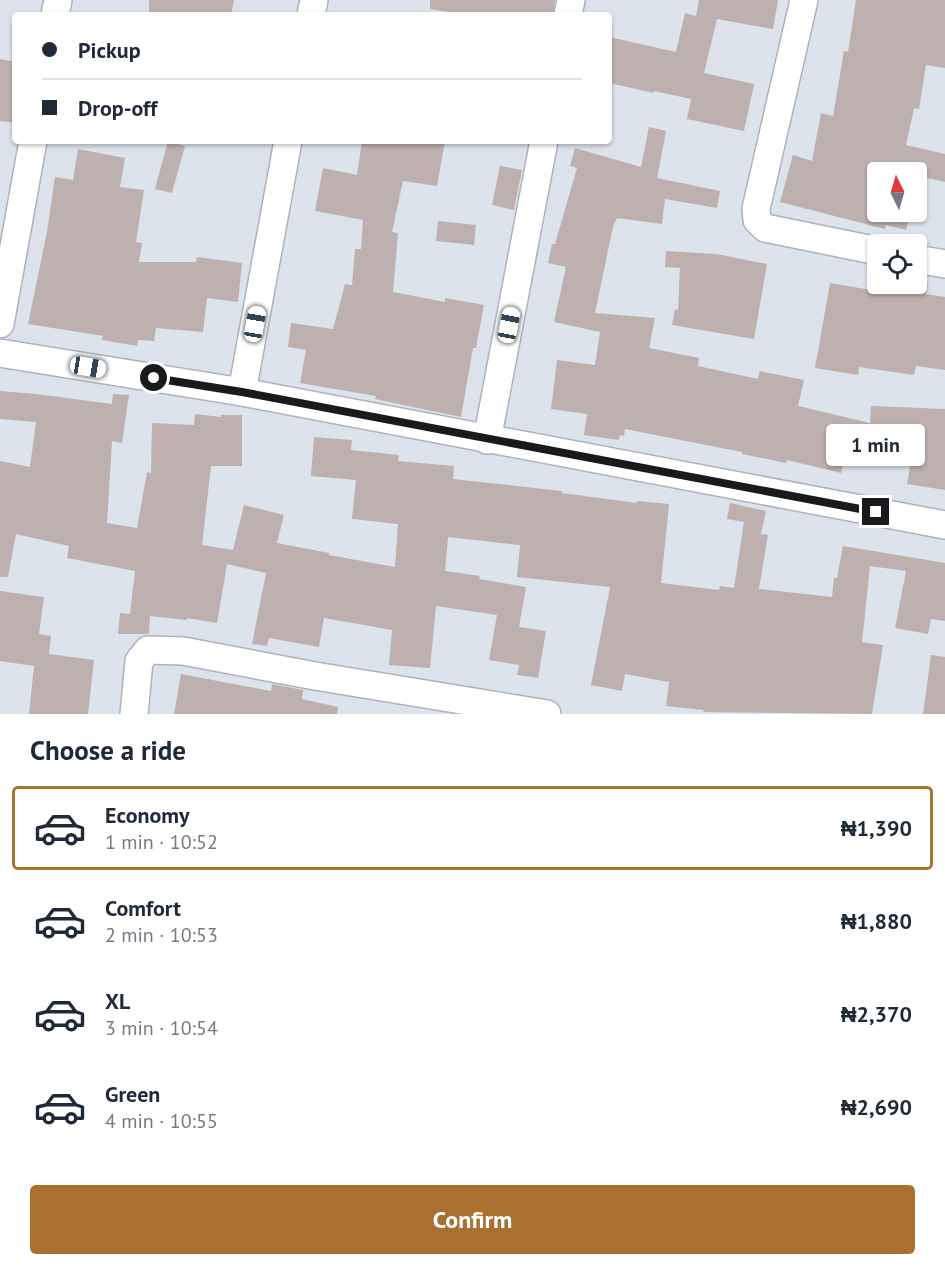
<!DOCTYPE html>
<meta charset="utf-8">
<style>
:root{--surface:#fff;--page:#f6f6f7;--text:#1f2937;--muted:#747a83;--line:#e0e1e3;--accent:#aa7030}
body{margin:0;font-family:"PT Sans",sans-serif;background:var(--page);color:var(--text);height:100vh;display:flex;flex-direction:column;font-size:22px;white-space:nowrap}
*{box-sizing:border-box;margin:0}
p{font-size:20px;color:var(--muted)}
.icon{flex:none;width:33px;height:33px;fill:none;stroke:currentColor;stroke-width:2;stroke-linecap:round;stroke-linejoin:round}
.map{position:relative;height:714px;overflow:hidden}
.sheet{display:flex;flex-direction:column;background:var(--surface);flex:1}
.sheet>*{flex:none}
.hud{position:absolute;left:12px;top:12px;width:600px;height:132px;border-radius:6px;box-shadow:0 2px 4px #0004;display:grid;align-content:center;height:132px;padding:0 30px;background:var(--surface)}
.needle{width:39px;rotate:355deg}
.tools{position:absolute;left:867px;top:162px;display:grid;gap:12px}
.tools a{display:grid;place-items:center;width:60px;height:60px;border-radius:6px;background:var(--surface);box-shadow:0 2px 4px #0004;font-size:30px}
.end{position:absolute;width:27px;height:27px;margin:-14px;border:8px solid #181a1e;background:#fff;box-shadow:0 0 0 3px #fff}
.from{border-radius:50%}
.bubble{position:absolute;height:42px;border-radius:6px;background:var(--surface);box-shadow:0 2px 4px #0004;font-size:20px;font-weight:700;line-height:42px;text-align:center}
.car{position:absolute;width:18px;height:36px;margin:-18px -9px;border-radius:8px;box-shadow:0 0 4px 2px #0007;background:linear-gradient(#fff 24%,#345 0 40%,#fff 0 76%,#345 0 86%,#fff 0)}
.hud b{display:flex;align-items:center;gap:21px;height:57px;font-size:22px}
.hud b+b{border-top:2px solid var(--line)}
.hud i{width:15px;height:15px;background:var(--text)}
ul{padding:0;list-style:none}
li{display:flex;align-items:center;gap:18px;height:84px;margin:0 12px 9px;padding:0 18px;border:3px solid transparent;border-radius:6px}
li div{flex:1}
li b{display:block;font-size:22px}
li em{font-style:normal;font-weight:700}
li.current{border-color:var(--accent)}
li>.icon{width:54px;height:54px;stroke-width:1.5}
h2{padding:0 30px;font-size:27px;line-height:72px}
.button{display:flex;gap:12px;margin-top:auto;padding:12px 30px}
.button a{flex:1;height:69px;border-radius:6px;background:var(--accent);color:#fff;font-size:24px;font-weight:700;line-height:69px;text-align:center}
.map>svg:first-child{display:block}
.building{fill:#bdb0af}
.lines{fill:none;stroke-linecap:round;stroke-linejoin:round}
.minor-casing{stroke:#acb3bb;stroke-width:30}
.minor{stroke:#fff;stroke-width:27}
.route{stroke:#181a1e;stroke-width:8}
</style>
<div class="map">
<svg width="945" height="714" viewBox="0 0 945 714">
<rect width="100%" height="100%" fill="#dce3ec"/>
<g class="building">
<path d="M149,0H234L231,15H188L149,12Z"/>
<path d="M430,0H555L553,15H468L430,9Z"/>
<path d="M699,0H778L773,29L717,19L704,73L754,84L744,131L687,119L691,99L654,91V93L609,83V37L676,52L685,13L696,16Z"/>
<path d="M856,0H945V68L926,65L919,109L914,108L906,145L945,154V182L916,175V172H878V212H911L906,230L886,225L885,229L780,202L793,155L812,161L821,113L833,116L844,51L848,52Z"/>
<path d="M0,59L15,62V123L0,121Z"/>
<path d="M649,127L666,131L657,178L720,191L717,208L665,199L662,224L617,218L613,227L595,313L655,318L649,348L699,358L698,366L758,379L760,371L804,380L798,406L870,423L871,406L945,409V490L907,484L915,437L850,435L841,473L787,460L786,463L742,454V452L625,429L624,436L620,435L619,440L584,435L587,414L551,409L557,360L595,365L600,332L554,322L566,267L548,263L552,244H555L577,168L570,166L575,148L641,167Z"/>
<path d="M168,141L185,146L172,193L155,189Z"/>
<path d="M362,141H445L437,186L403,181L392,232L398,233L393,292L445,302V298L484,305L476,348H473L461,417L375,399L376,396L300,383L306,350L288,347L291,323L333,329L345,284L352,285L355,249H361L363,220L315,211L323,168L357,175Z"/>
<path d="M78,149L125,158L120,187L144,190L136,242L142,243L139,262H196L197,257L242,263L238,302L207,298L203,332L156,328L154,341L138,340L137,346L102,340L103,336L28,324L47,232L55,177L73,180Z"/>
<path d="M500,166L522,170L514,210L492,205Z"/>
<path d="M438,221L476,225L474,245L436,241Z"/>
<path d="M666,251L716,254L767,264L754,339L672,325L675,309L678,310L680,268L665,267Z"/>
<path d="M830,283L883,292L885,284H928L926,294L945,297V370L916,366L914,375L859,367L858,375L815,368Z"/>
<path d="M0,391L36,394L112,404L113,394L129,395L122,443L112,441L107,523L137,528L147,472L151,473L152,423L194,425L195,414L221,417V415H242V466H211L202,545L233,550L244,505L284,515L277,543L329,553V555L395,567L398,524L352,519L356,480L311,476L314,437L352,440L351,450L399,455L398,461L454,466L453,479L562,491V493L637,503V501L669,504L661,583L719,590L720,586L734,588L744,522L727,519L730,503L766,511L761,534L768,535L759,589L832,597L834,578H837L843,546L945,563V621L931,619L928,634L895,628L906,571L870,566L862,642L883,645L872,714L703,712L704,710L666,706L669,682L625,674L622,691L591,685L610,587L517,577L520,545L448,537L445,571L480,576L479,579L526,587L519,627L546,631L538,678L517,675L519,665L489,660L497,615L436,606L430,668L389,665L392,630L324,618L319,647L269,638L267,646L252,644L266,573L227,564L217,623L187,618V620L150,616L149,634H118L120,613L130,614L135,571L67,558L69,546L16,534L8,577H0V461L30,467L36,422L0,419Z"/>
<path d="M0,591L44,597L39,634L51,636L49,654L94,660L88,714H29L34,666L0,661Z"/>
<path d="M931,655L945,657V714H923Z"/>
<path d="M181,674L271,691L272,684L303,690L302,699L338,707L337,714H174Z"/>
</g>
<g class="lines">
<defs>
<g id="minor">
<path d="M804,0L756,209L757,220L765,228L878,251"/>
<path d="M55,15L58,0"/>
<path d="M311,15L314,0"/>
<path d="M568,15L571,0"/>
<path d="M916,259L945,264"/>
<path d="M0,324L33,141"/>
<path d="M0,353L242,392L945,525"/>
<path d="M242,392L288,141"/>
<path d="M487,440L544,141"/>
<path d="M134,714L139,661L148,650L183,651L315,676L547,714"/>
</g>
</defs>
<use href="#minor" class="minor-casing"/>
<use href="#minor" class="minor"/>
</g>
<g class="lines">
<path class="route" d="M154,378L242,392L876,512"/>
</g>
</svg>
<div class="tools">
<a><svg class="needle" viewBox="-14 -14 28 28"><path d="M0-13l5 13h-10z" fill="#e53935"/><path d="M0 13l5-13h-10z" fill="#747a83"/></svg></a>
<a><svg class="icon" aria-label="locate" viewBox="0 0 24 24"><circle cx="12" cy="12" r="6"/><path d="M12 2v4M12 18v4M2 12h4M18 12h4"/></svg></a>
</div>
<i class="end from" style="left:154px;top:378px"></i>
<i class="end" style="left:876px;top:512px"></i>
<div class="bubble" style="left:826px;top:424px;width:99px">1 min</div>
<i class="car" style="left:255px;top:324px;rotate:10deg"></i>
<i class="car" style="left:509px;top:325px;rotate:11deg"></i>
<i class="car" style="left:88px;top:367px;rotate:99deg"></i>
<div class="hud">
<b><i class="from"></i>Pickup</b>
<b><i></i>Drop-off</b>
</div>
</div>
<section class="sheet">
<h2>Choose a ride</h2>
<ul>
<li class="current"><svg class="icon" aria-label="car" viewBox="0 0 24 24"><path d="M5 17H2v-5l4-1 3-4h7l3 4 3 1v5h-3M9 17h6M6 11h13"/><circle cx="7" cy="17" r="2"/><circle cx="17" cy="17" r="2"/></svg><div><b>Economy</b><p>1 min · 10:52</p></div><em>₦1,390</em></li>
<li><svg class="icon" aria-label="car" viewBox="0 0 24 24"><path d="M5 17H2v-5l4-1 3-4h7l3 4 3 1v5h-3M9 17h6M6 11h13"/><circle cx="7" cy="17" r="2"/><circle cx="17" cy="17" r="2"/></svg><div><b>Comfort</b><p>2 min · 10:53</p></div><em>₦1,880</em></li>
<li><svg class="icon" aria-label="car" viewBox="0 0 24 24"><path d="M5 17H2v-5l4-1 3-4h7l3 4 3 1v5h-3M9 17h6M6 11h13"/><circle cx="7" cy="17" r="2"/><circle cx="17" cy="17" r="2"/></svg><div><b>XL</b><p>3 min · 10:54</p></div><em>₦2,370</em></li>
<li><svg class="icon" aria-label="car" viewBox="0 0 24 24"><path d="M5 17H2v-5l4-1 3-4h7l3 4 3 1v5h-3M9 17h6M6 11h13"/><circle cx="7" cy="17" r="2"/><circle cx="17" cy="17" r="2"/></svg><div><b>Green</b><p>4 min · 10:55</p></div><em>₦2,690</em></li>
</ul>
<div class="button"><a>Confirm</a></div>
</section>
